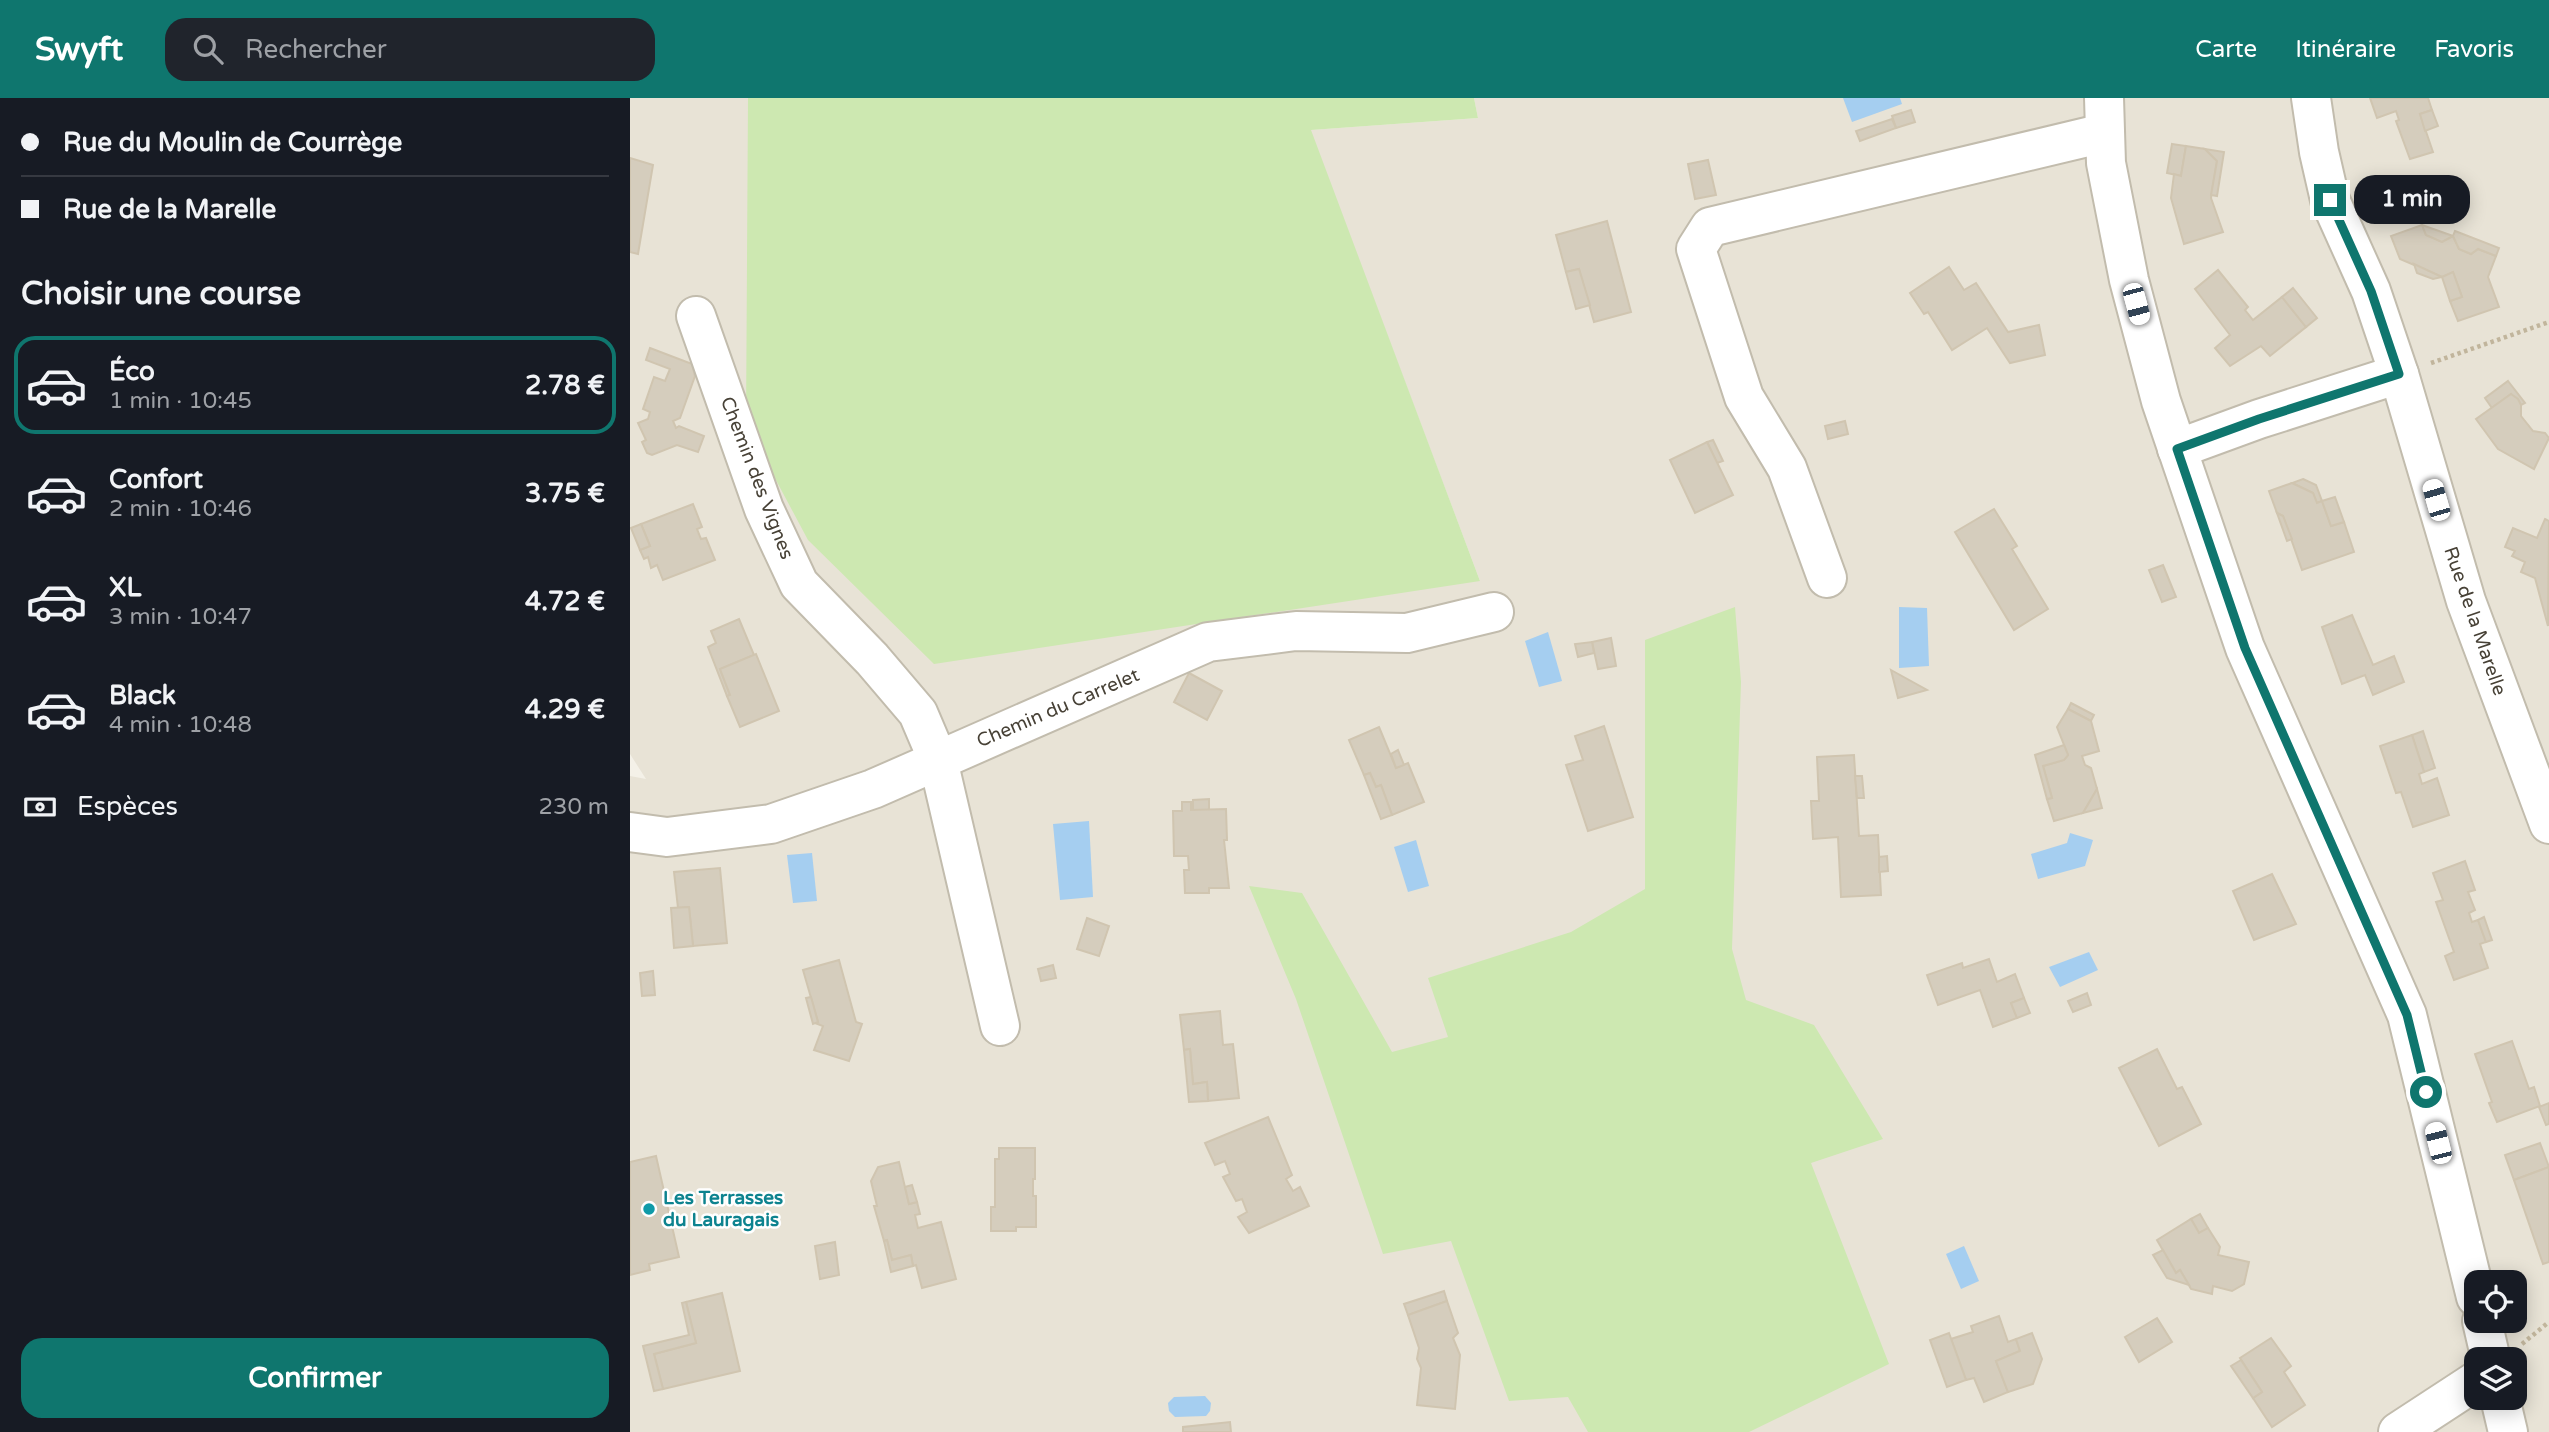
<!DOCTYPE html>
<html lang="fr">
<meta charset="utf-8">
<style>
:root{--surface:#171b24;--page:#20242c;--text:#f1f3f6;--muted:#9ea1a6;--line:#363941;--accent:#0f766e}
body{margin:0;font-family:"Varela Round",sans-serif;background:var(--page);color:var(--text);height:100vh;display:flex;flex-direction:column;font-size:26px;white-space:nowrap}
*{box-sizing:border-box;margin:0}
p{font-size:23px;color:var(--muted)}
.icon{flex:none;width:38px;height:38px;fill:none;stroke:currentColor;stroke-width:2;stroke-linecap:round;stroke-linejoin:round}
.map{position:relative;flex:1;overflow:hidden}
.details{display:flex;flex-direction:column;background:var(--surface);width:630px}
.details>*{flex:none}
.top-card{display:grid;align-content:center;height:154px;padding:0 21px;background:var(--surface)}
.buttons{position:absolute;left:1834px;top:1172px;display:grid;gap:14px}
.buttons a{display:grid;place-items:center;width:63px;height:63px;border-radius:14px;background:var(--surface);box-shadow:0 4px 18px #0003;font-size:35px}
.end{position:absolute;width:32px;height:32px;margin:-16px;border:9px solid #0f766e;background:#fff;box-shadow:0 0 0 4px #fff}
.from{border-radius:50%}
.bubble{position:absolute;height:49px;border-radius:21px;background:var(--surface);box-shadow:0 4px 18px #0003;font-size:23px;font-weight:700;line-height:49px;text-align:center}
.car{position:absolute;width:21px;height:42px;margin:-21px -10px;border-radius:9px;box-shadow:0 0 5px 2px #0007;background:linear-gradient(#fff 24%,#345 0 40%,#fff 0 76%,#345 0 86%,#fff 0)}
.top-card b{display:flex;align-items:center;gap:24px;height:66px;font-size:26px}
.top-card b+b{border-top:2px solid var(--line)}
.top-card i{width:18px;height:18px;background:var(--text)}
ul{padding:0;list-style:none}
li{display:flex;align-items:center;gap:21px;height:98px;margin:0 14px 10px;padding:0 7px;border:4px solid transparent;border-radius:21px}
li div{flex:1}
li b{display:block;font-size:26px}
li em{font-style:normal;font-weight:700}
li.current{border-color:var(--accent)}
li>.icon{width:63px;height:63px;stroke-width:1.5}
h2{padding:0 21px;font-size:32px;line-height:84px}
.pay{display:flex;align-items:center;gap:18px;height:77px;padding:0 21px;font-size:26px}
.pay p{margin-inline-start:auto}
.button{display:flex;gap:14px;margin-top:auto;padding:14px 21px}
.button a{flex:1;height:80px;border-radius:21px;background:var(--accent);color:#fff;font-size:28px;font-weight:700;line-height:80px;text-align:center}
header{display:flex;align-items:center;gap:42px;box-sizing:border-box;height:98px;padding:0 35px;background:var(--accent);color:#fff}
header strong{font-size:33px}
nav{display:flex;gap:38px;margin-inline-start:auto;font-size:24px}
.search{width:490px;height:63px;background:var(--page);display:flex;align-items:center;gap:18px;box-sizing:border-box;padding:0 24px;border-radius:21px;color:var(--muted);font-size:26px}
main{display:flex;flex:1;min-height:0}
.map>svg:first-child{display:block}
.residential{fill:#e8e3d6;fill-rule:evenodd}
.green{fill:#cde8b1}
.water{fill:#a5cef0}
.building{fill:#d5cdbd;stroke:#d0c5b0;stroke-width:2}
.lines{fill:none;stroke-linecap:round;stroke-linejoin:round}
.minor-casing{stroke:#c2bcad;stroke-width:42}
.path{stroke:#c1b59c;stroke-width:4.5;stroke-dasharray:3.5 3.5;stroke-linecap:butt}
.minor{stroke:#fff;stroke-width:38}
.route{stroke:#0f766e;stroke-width:9}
.culture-dot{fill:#0f9aa8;stroke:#fff;stroke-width:2.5}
.labels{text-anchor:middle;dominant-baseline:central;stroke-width:5;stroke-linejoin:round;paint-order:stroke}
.street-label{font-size:19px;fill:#474136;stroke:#fff}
.culture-label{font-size:19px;font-weight:bold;fill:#0d838f;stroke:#fff;text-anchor:start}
</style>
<header>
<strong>Swyft</strong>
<div class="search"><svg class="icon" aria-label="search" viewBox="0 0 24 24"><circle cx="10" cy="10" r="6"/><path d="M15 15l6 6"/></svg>Rechercher</div>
<nav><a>Carte</a><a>Itinéraire</a><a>Favoris</a></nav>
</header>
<main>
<section class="details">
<div class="top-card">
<b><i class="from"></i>Rue du Moulin de Courrège</b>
<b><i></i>Rue de la Marelle</b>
</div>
<h2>Choisir une course</h2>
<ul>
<li class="current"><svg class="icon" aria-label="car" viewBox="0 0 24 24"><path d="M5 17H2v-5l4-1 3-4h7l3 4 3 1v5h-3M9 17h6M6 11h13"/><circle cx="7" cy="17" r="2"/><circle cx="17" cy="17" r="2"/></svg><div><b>Éco</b><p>1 min · 10:45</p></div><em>2.78 €</em></li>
<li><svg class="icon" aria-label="car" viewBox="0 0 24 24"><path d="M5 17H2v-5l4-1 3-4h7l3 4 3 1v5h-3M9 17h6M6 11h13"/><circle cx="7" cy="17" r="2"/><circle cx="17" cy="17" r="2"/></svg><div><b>Confort</b><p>2 min · 10:46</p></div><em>3.75 €</em></li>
<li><svg class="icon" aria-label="car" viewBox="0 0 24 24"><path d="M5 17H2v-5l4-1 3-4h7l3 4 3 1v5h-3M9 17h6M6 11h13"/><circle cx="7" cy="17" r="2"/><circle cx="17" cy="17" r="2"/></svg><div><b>XL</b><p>3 min · 10:47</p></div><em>4.72 €</em></li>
<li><svg class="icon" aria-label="car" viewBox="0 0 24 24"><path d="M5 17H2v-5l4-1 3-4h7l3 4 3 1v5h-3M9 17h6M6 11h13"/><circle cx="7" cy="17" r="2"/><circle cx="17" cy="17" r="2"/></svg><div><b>Black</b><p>4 min · 10:48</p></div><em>4.29 €</em></li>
</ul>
<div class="pay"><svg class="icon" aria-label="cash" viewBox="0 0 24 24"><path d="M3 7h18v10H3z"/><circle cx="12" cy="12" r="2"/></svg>Espèces<p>230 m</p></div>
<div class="button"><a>Confirmer</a></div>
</section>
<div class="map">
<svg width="1919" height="1334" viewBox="0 0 1919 1334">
<rect width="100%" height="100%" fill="#f4f1e8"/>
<path class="residential" d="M0,0H118V48L850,483L680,32L848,20L844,0H1919V1334H0V678L16,681L0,656ZM1846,1185H1885V1223H1846ZM1846,1262H1885V1300H1846Z"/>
<g class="green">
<path d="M118,0H844L848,20L681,32L850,483L304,566L178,442L116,326Z"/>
<path d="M1105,509L1111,584L1102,851L1116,902L1184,927L1253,1041L1181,1065L1259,1266L1119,1334H958L938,1299L879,1303L821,1143L753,1156L666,901L619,788L672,795L762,954L818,939L798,880L941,834L1015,791V542Z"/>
</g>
<g class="water">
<path d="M1213,0H1270L1272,6L1222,24Z"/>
<path d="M1269,509L1297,510L1299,568L1269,570Z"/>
<path d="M918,534L932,583L909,589L895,543Z"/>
<path d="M459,723L463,799L430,802L423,726Z"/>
<path d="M1440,735L1463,742L1455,768L1408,781L1401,756L1437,745Z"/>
<path d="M786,742L799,788L778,794L764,749Z"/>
<path d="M182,755L187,803L163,805L157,757Z"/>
<path d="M1459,854L1468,872L1430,889L1419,869Z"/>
<path d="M1334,1148L1349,1183L1331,1191L1316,1156Z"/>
<path d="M575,1298L581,1305L580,1313L576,1318L545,1319L539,1313L538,1305L544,1299Z"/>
</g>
<g class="building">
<path d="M1740,0H1798L1802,12L1790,16L1803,54L1780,61L1766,23L1769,22L1766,13L1747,20Z"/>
<path d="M1281,12L1285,24L1266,30L1262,18Z"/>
<path d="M1802,12L1808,28L1795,33L1790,16Z"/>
<path d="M1262,21L1266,30L1230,43L1226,33Z"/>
<path d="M1542,46L1556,48L1551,78L1537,75Z"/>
<path d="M1556,48L1575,51L1587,63L1581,100L1593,134L1554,146L1541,100L1544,76L1551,78Z"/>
<path d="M1575,51L1594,54L1587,98L1581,97L1587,63Z"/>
<path d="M0,60L23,67L8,156L0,154Z"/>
<path d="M1078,62L1086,97L1065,101L1058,66Z"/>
<path d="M977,123L1001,214L964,224L949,171L936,174L926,137Z"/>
<path d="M1792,127L1796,137L1812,144L1823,138L1829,151L1841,156L1848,151L1866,158L1858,179L1869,209L1828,223L1820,203L1832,199L1823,174L1812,179L1770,161L1761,138Z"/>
<path d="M1792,127L1823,138L1812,144L1796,137Z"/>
<path d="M1825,133L1869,150L1866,158L1848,151L1841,156L1829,151L1823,138Z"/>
<path d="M1784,166L1812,179L1803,181L1787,175Z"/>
<path d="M1319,169L1334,192L1346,185L1378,234L1409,227L1415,257L1380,265L1357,230L1322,252L1298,214L1294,216L1280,195Z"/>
<path d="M949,171L960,207L946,211L936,174Z"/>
<path d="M1588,172L1618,209L1615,212L1623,222L1652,199L1676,229L1640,258L1631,248L1600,268L1585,250L1600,237L1565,191Z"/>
<path d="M1823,174L1832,199L1820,203L1812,179Z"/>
<path d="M1663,190L1687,220L1676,229L1652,199Z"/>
<path d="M20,250L62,266L65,278L50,320L43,323L46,330L49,328L74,338L68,354L47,347L22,357L17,355L12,344L16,342L8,325L18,321L20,314L13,311L24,279L35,283L40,271L16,262Z"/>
<path d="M1878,283L1895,305L1891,307L1881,296L1862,310L1855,300Z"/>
<path d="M1881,296L1888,301L1891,307V318L1903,333L1915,335L1919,340L1904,371L1868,351L1846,321Z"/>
<path d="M1215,323L1218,336L1198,341L1195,328Z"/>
<path d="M1083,342L1093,363L1087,365L1077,344Z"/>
<path d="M1077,344L1103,397L1065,415L1040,362Z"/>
<path d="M1673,381L1686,387L1692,403L1687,405L1683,395L1662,385Z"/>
<path d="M1662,385L1683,395L1687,405L1692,403L1701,428L1714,424L1724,454L1672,472L1653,418L1647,415L1639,393Z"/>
<path d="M1705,399L1714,424L1701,428L1692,403Z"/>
<path d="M63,406L72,429L67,431L71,441L76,440L85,462L33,482L27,467L21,470L18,459L14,461L10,452L20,448L11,426Z"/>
<path d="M1364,411L1387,448L1382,451L1418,511L1384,532L1325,434Z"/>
<path d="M1647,415L1653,418L1662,441L1657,443Z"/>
<path d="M1915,421L1919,423L1918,528L1905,480L1891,474L1895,464L1882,458L1885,453L1875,449L1883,430L1907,440Z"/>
<path d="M11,426L20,448L10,452L1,430Z"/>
<path d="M1533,467L1546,499L1532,504L1519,472Z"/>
<path d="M1722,517L1743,567L1764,558L1774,584L1743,597L1735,577L1712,586L1692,529Z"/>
<path d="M109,521L124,557L90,571L100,597L97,598L78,549L86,545L81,533Z"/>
<path d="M981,540L986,568L968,571L962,544Z"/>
<path d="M962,544L964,555L948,559L945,546Z"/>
<path d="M126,556L149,613L110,629L97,598L100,597L90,571Z"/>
<path d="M1261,572L1297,592L1268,600Z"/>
<path d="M559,575L592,593L577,622L544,604Z"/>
<path d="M1441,605L1464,617L1461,623L1438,611Z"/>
<path d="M1438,611L1461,623L1469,653L1452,658L1455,667L1461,670L1467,691L1453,715L1424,723L1417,701L1422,700L1413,668L1434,662L1438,657L1427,629Z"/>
<path d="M974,628L1003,719L958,733L936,667L953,662L945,638Z"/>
<path d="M749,629L766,670L778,665L794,704L762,717L751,687L746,689L740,675L734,677L719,642Z"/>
<path d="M1793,633L1805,670L1794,674L1782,637Z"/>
<path d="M1782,637L1794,674L1789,676L1792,686L1807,680L1819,717L1783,729L1771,694L1766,695L1750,648Z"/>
<path d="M1434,647L1438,657L1434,662L1413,668L1422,700L1417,701L1405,657Z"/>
<path d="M768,652L774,667L766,670L761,656Z"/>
<path d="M1224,657L1229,738L1248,737L1251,797L1211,799L1208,739L1183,741L1181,703H1189L1187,659Z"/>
<path d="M740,675L746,689L751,687L762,717L751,721L734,677Z"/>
<path d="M1225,678H1232L1234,700H1227Z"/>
<path d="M1467,691L1472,710L1453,715Z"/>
<path d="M579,701V712H563V702Z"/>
<path d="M552,704H561V712L596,711L597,742H594L599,790H579V795H555L554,772H559L558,758H544L543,713H552Z"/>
<path d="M1257,758L1258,773L1249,774V759Z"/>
<path d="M1835,763L1845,792L1838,794L1845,812L1839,815L1842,824L1848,822L1856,844L1850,846L1858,870L1824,882L1815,858L1824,854L1806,804L1813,802L1803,775Z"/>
<path d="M90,770L97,845L63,848L59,809L48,810L44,774Z"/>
<path d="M1642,776L1666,826L1624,842L1603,793Z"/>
<path d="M59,809L63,848L44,850L41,810Z"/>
<path d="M1854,819L1862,842L1856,844L1848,822Z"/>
<path d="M457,820L479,828L469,858L447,851Z"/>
<path d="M1359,861L1367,884L1385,876L1394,900L1381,905L1387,920L1363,929L1350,892L1308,907L1297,877L1332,865L1333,870Z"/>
<path d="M209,862L226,924L232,926L219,963L184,952L193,928L185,925L188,924L173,872Z"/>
<path d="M423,867L426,880L411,883L408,871Z"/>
<path d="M23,873L25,897L12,898L10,875Z"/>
<path d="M1457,895L1461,907L1443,914L1438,903Z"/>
<path d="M181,899L188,924L183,926L176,900Z"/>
<path d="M1394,900L1400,915L1387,920L1381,905Z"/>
<path d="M590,913L593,947L603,946L609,1000L578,1003L577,984L563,986L560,951L554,952L550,917Z"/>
<path d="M1882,943L1899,991L1904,989L1910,1008L1867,1024L1859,1005L1862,1004L1845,956Z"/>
<path d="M560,951L563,986L577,984L578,1003L559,1004L554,952Z"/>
<path d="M1527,951L1547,991L1552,989L1571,1026L1529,1048L1489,970Z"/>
<path d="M1919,1005V1026L1916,1027L1909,1009Z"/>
<path d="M638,1019L662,1077L656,1081L663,1093L670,1089L679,1108L619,1135L608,1119L617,1114L612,1101L606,1103L593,1079L600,1076L595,1063L585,1067L575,1045Z"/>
<path d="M1910,1045L1919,1069L1884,1082L1875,1057Z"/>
<path d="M369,1050H405V1081H403V1098H406V1129H386V1133H361V1109H365V1061H369Z"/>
<path d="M26,1058L49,1159L19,1166L20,1172L0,1177V1064Z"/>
<path d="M269,1064L279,1106L287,1104L290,1116L285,1117L288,1130L311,1124L326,1181L292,1190L286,1167L283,1168L281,1157L262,1162L257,1142L254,1143L244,1108H247L241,1083L248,1069Z"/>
<path d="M1919,1069V1164L1913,1166L1884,1082Z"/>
<path d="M282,1087L287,1104L279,1106L275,1089Z"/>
<path d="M1570,1116L1578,1130L1569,1135L1561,1121Z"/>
<path d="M1561,1121L1569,1135L1578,1130L1590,1149L1588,1157L1619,1164L1614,1186L1602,1193L1583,1188L1582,1196L1561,1191L1550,1172L1546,1175L1527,1142Z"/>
<path d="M257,1142L262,1162L281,1157L283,1168L261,1174L254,1143Z"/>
<path d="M205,1144L209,1177L190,1181L185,1148Z"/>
<path d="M1533,1152L1546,1175L1550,1172L1559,1187L1537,1180L1523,1157Z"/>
<path d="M814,1193L817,1203L778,1217L774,1206Z"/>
<path d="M92,1195L110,1273L33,1291L24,1256L66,1245L56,1204Z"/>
<path d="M817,1203L828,1235L823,1240L830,1257L825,1311L787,1307L791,1270L787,1261L789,1250L778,1217Z"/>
<path d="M56,1204L66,1245L24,1256L33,1291L24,1293L13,1248L59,1237L52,1205Z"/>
<path d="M1369,1218L1378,1244L1386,1241L1390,1253L1366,1263L1378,1294L1354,1304L1344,1280L1336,1282L1321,1241L1343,1234L1341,1228Z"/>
<path d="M1527,1220L1542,1244L1509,1264L1495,1239Z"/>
<path d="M1319,1235L1336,1282L1317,1289L1300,1242Z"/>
<path d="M1402,1235L1412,1261L1403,1286L1378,1294L1366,1263L1390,1253L1386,1241Z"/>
<path d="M1641,1240L1661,1268L1654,1274L1675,1307L1642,1329L1623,1300L1632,1294L1610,1260Z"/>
<path d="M1611,1262L1632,1294L1623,1300L1601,1268Z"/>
<path d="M600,1324L601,1334H553V1329Z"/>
</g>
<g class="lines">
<defs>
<g id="minor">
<path d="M1474,0L1476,65L1499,182L1531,303L1615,550L1777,917L1846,1199"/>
<path d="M1681,0L1689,54L1700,102L1741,193L1769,276"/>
<path d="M66,218L134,411L169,486L242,561L288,615L308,662L370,928"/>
<path d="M1547,351L1629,321L1769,276L1836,503L1919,726"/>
<path d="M1197,480L1157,370L1114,299L1066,151L1080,129L1474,35"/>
<path d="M0,734L37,739L141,726L243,691L578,544L666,533L777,535L864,514"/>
<path d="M1852,1223L1861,1262"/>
<path d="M1870,1300L1878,1334"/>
<path d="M1768,1334L1846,1283"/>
</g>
</defs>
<use href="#minor" class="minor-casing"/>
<g class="path">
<path d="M1801,265L1919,224"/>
<path d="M1892,1246L1919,1224"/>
</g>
<use href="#minor" class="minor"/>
</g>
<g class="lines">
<path class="route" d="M1700,102L1741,193L1769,276L1629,321L1547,351L1615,550L1777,917L1796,994"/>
</g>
<circle class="culture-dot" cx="19" cy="1111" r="7"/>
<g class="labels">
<g class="street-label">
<text transform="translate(127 380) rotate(69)">Chemin des Vignes</text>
<text transform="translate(1845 523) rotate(71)">Rue de la Marelle</text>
<text transform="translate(428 610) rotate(-23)">Chemin du Carrelet</text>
</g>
<g class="culture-label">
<text x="33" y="1100">Les Terrasses<tspan x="33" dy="22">du Lauragais</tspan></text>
</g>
</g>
</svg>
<div class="buttons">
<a><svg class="icon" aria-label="locate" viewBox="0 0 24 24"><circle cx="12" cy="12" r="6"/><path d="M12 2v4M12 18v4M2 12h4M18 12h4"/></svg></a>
<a><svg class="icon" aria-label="layers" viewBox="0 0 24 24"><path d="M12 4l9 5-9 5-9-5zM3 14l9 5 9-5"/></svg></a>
</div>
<i class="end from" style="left:1796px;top:994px"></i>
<i class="end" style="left:1700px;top:102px"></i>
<div class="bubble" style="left:1724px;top:77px;width:116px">1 min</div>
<i class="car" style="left:1506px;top:206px;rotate:165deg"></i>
<i class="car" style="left:1806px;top:402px;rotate:344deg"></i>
<i class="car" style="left:1808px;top:1045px;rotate:346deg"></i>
</div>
</main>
